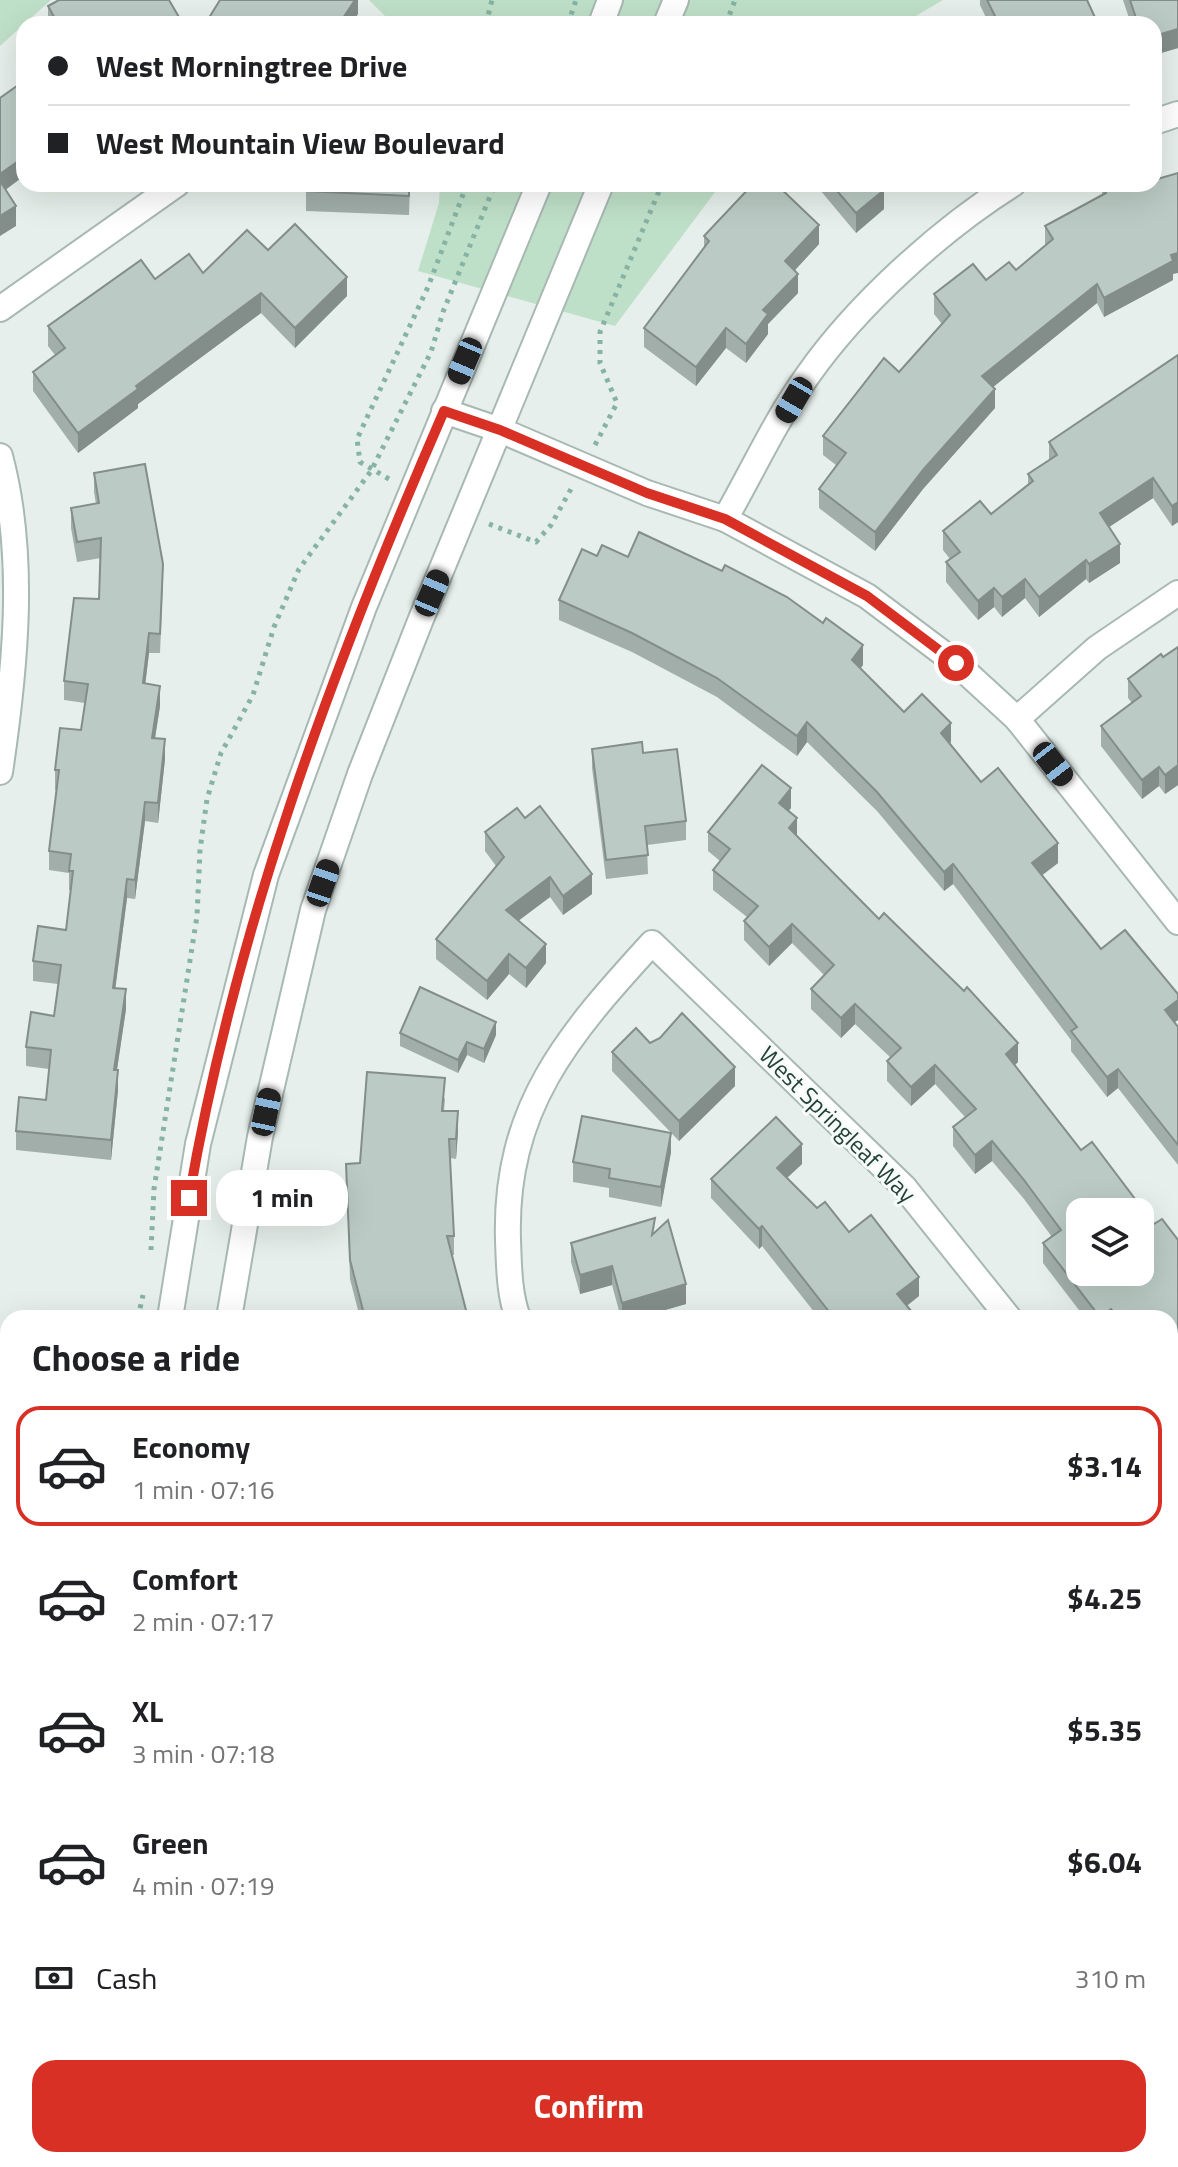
<!DOCTYPE html>
<meta charset="utf-8">
<style>
:root{--surface:#fff;--page:#f6f6f6;--text:#202124;--muted:#757577;--line:#e0e0e0;--accent:#d93025}
body{margin:0;font-family:"Titillium Web",sans-serif;background:var(--page);color:var(--text);height:100vh;display:flex;flex-direction:column;font-size:30px;white-space:nowrap}
*{box-sizing:border-box;margin:0}
p{font-size:26px;color:var(--muted)}
.icon{flex:none;width:44px;height:44px;fill:none;stroke:currentColor;stroke-width:2;stroke-linecap:round;stroke-linejoin:round}
.map{position:relative;flex:1;overflow:hidden}
.details{position:absolute;left:0px;top:1310px;width:1178px;height:858px;display:flex;flex-direction:column;background:var(--surface);border-radius:24px 24px 0 0;box-shadow:0 8px 32px #0002}
.details>*{flex:none}
.hud{position:absolute;left:16px;top:16px;width:1146px;height:176px;border-radius:24px;box-shadow:0 8px 32px #0002;display:grid;align-content:center;height:176px;padding:0 32px;background:var(--surface)}
.tools{position:absolute;left:1066px;top:1198px;display:grid;gap:16px}
.tools a{display:grid;place-items:center;width:88px;height:88px;border-radius:16px;background:var(--surface);box-shadow:0 8px 32px #0002;font-size:40px}
.end{position:absolute;width:36px;height:36px;margin:-18px;border:10px solid #d93025;background:#fff;box-shadow:0 0 0 4px #fff}
.from{border-radius:50%}
.bubble{position:absolute;height:56px;border-radius:24px;background:var(--surface);box-shadow:0 8px 32px #0002;font-size:26px;font-weight:700;line-height:56px;text-align:center}
.car{position:absolute;width:24px;height:48px;margin:-24px -12px;border-radius:10px;box-shadow:0 0 6px 2px #0007;background:linear-gradient(#222 24%,#8ab4d8 0 40%,#222 0 76%,#8ab4d8 0 86%,#222 0)}
.hud b{display:flex;align-items:center;gap:28px;height:76px;font-size:30px}
.hud b+b{border-top:2px solid var(--line)}
.hud i{width:20px;height:20px;background:var(--text)}
ul{padding:0;list-style:none}
li{display:flex;align-items:center;gap:24px;height:120px;margin:0 16px 12px;padding:0 16px;border:4px solid transparent;border-radius:24px}
li div{flex:1}
li b{display:block;font-size:30px}
li em{font-style:normal;font-weight:700}
li.current{border-color:var(--accent)}
li>.icon{width:72px;height:72px;stroke-width:1.5}
h2{padding:0 32px;font-size:36px;line-height:96px}
.pay{display:flex;align-items:center;gap:20px;height:88px;padding:0 32px;font-size:30px}
.pay p{margin-inline-start:auto}
.primary-button{display:flex;gap:16px;margin-top:auto;padding:16px 32px}
.primary-button a{flex:1;height:92px;border-radius:24px;background:var(--accent);color:#fff;font-size:32px;font-weight:700;line-height:92px;text-align:center}
.map>svg:first-child{display:block}
.green{fill:#bfe0c8}
.lines{fill:none;stroke-linecap:round;stroke-linejoin:round}
.minor-casing{stroke:#a8b8b2;stroke-width:28}
.path{stroke:#86b3a5;stroke-width:5;stroke-dasharray:4 6;stroke-linecap:butt}
.minor{stroke:#fff;stroke-width:24}
.wall{fill:#a1aea9}
.shaded-wall{fill:#838d89}
.building{fill:#bbcac4;stroke:#838d89;stroke-width:2;fill-rule:evenodd}
.route{stroke:#d93025;stroke-width:10}
.labels{text-anchor:middle;dominant-baseline:central;stroke-width:6;stroke-linejoin:round;paint-order:stroke}
.street-label{font-size:24px;fill:#24423a;stroke:#f7fbf9}
</style>
<div class="map">
<svg width="1178" height="2167" viewBox="0 0 1178 2167">
<rect width="100%" height="100%" fill="#e6efeb"/>
<g class="green">
<path d="M0,0H51L0,46Z"/>
<path d="M369,0H943L902,24H393Z"/>
<path d="M440,184H721L615,326L418,271L439,203Z"/>
<path d="M1178,1885V2167H810L819,2160H1170V1891Z"/>
<path d="M0,2004H8V2160H133V2167H0Z"/>
</g>
<g class="lines">
<defs>
<g id="minor">
<path d="M601,24L610,0"/>
<path d="M666,24L676,0"/>
<path d="M1154,122L1178,114"/>
<path d="M0,309L177,184"/>
<path d="M444,411L500,430L647,493L725,519L867,596L956,663L1017,719L1178,922"/>
<path d="M0,456C27,557 15,671 0,772"/>
<path d="M725,519C752,472 776,419 808,375C857,305 941,229 1013,184"/>
<path d="M1017,719L1097,648L1178,593"/>
<path d="M170,1318L198,1144L266,875L364,607L539,184"/>
<path d="M229,1318L260,1137L313,910L360,774L421,619L601,184"/>
<path d="M518,1318C509,1294 509,1266 508,1240C504,1108 568,1035 652,943L904,1187L1009,1318"/>
<path d="M0,1367L8,1368"/>
<path d="M1170,1522L1178,1532"/>
<path d="M1170,1643L1178,1637"/>
<path d="M172,2167L278,2160"/>
</g>
</defs>
<use href="#minor" class="minor-casing"/>
<g class="path">
<path d="M486,24L492,0"/>
<path d="M568,24L576,0"/>
<path d="M726,24L735,0"/>
<path d="M595,445L617,403L600,363V332L662,184"/>
<path d="M389,479L360,462L357,439L428,287L467,184"/>
<path d="M489,524L536,542L551,525L571,489"/>
<path d="M151,1250L154,1189L197,916L200,850L207,799L221,753L253,695L274,627L299,569L371,471L431,352L443,312L495,184"/>
<path d="M138,1318L143,1295"/>
<path d="M1170,1953L1178,1949"/>
<path d="M118,2160V2167"/>
<path d="M876,2167L884,2160"/>
</g>
<use href="#minor" class="minor"/>
</g>
<g class="wall">
<path d="M980,0H1087L1098,24H989L980,5Z"/>
<path d="M1123,0H1178V48L1154,55V24H1131Z"/>
<path d="M48,6L183,24H48Z"/>
<path d="M306,184H410L409,215L306,211Z"/>
<path d="M815,184H879L884,209L856,233Z"/>
<path d="M1102,185L1173,274V280L1104,317L1097,303L993,387L995,408L923,489L875,551L819,508V489L836,465L823,455V436L899,372L942,324L934,314V294L986,280L1016,270L1045,245V226L1102,195Z"/>
<path d="M704,236L819,244L795,270L798,293L768,324V334L746,363L726,348L696,386L644,347V328L704,248Z"/>
<path d="M268,250L347,296L295,348L261,313L138,404V408L78,453L33,391V372L55,355L48,346V326L155,279L203,273Z"/>
<path d="M1178,355V522L1172,526L1153,498L1109,527L1120,563L1089,583L1086,579L1039,617L1025,598L1002,617L994,607L978,620L946,582V562L950,559L943,550V531L991,514L1028,484V474L1049,460V442Z"/>
<path d="M94,473L163,583L160,653H149L145,684L160,706L155,738L165,759L158,823L145,821L135,899L127,898L115,988L126,1009L117,1070L118,1090L111,1160L16,1150V1131L46,1100L49,1069L26,1066V1047L54,1016L58,984L33,981V961L66,930L71,891L69,890V873L49,870V851L56,790H55V770L81,730L85,703L64,700V681L99,599L101,558L77,562L71,528V508L96,504L94,492Z"/>
<path d="M559,600L863,665L860,668L904,712L951,742L950,743L981,782L1058,863L1042,875L1101,949L1178,994V1020L1174,1022L1178,1027V1165L1118,1088L1107,1097L1071,1051V1040L953,884L944,891L877,811L807,742L797,756L717,697L632,652L559,620Z"/>
<path d="M1178,647V785L1165,794L1159,786L1142,799L1101,746V726L1132,703L1128,698V679Z"/>
<path d="M592,749L643,753L686,821V840L647,845L648,874L606,879L592,768Z"/>
<path d="M791,808L788,811L797,837L1018,1062L1015,1065L1081,1150L1154,1224L1178,1240V1431L1170,1420V1318H1085L1043,1263V1243L1052,1237L1024,1199L992,1161L975,1174L953,1146V1127L965,1117L935,1084L911,1106L887,1081V1061L891,1058L855,1024L841,1038L811,1009V989L824,975L792,943L769,966L744,940V921L747,917L713,890V870L720,861L708,851V832Z"/>
<path d="M525,818L592,894L563,915L550,897L518,921L546,963L526,988L509,974L487,1000L436,959V939L496,866L485,851V832Z"/>
<path d="M400,1033L496,1035L484,1063L467,1055L458,1073L400,1046Z"/>
<path d="M650,1043L735,1086L679,1141L612,1071V1052Z"/>
<path d="M445,1098L444,1111L458,1131L456,1159L450,1158L454,1236V1255H452L468,1318H360L350,1279L346,1164L360,1163Z"/>
<path d="M671,1152L661,1207L609,1197V1188L573,1182V1162Z"/>
<path d="M802,1164L787,1178L817,1208L849,1232L919,1296L907,1306L917,1318H819L762,1246L759,1249L711,1198V1179Z"/>
<path d="M655,1232L686,1304L637,1318H621L612,1285L580,1294L571,1262V1243Z"/>
<path d="M0,1443L8,1444V1533L0,1532Z"/>
</g>
<g class="shaded-wall">
<path d="M355,0H358V14L352,24H339Z"/>
<path d="M1178,29V48L1154,55V36Z"/>
<path d="M24,157V176L0,194V174Z"/>
<path d="M884,190V209L856,233V213Z"/>
<path d="M16,206V226L0,236V216Z"/>
<path d="M819,225V244L785,281V261Z"/>
<path d="M1178,253V273L1173,274V280L1104,317V298L1171,255Z"/>
<path d="M798,274V293L768,324V334L746,363V344L763,310Z"/>
<path d="M347,277V296L295,348V328Z"/>
<path d="M1097,284V303L982,396V376Z"/>
<path d="M261,293V313L138,404V408L78,453V433L136,386Z"/>
<path d="M726,328V348L696,386V367Z"/>
<path d="M995,389V408L923,489L875,551V532L923,470Z"/>
<path d="M1153,478V498L1100,533V513Z"/>
<path d="M1178,502V522L1172,526V506Z"/>
<path d="M1120,544V563L1089,583V564Z"/>
<path d="M1086,560V579L1039,617V597Z"/>
<path d="M1025,579V598L1002,617V597Z"/>
<path d="M994,588V607L978,620V601Z"/>
<path d="M149,633V653L143,703V683Z"/>
<path d="M863,645V665L852,680V660Z"/>
<path d="M160,686V706L152,757V738Z"/>
<path d="M807,722V742L797,756V736Z"/>
<path d="M951,723V742L941,752V733Z"/>
<path d="M165,739V759L158,823V803Z"/>
<path d="M1178,765V785L1165,794V775Z"/>
<path d="M1159,767V786L1142,799V780Z"/>
<path d="M791,788V808L779,822V803Z"/>
<path d="M145,802V821L135,899V880Z"/>
<path d="M797,818V838L789,828Z"/>
<path d="M1058,843V863L1032,883V863Z"/>
<path d="M953,864V884L944,891V872Z"/>
<path d="M592,874V894L563,915V896Z"/>
<path d="M550,877V897L506,930V910Z"/>
<path d="M127,879V898L113,1007V988Z"/>
<path d="M792,924V943L769,966V947Z"/>
<path d="M546,944V963L526,988V968Z"/>
<path d="M509,954V974L487,1000V981Z"/>
<path d="M126,989V1009L114,1089V1070Z"/>
<path d="M1178,1000V1020L1165,1029V1010Z"/>
<path d="M855,1004V1024L841,1038V1018Z"/>
<path d="M496,1022V1035L484,1063V1049Z"/>
<path d="M467,1042V1055L458,1073V1060Z"/>
<path d="M1018,1043V1062L1006,1073V1054Z"/>
<path d="M935,1065V1084L911,1106V1087Z"/>
<path d="M735,1067V1086L679,1141V1121Z"/>
<path d="M1118,1069V1088L1107,1097V1077Z"/>
<path d="M118,1070V1090L111,1160V1140Z"/>
<path d="M458,1111V1131L456,1159V1139Z"/>
<path d="M671,1133V1152L661,1207V1187Z"/>
<path d="M992,1141V1161L975,1174V1155Z"/>
<path d="M802,1144V1164L777,1187V1168Z"/>
<path d="M762,1226V1246L759,1249V1229Z"/>
<path d="M612,1266V1285L580,1294V1275Z"/>
<path d="M919,1277V1296L897,1313V1294Z"/>
<path d="M686,1284V1304L637,1318H622V1303Z"/>
<path d="M1111,1309V1318H1100Z"/>
<path d="M8,1745V1764L0,1768V1748Z"/>
<path d="M1178,1814V1833L1170,1839V1820Z"/>
<path d="M8,1888V1907L0,1920V1900Z"/>
<path d="M691,2160H717L708,2167H682Z"/>
</g>
<g class="building">
<path d="M59,0H169L183,24H58L48,6Z"/>
<path d="M220,0H355L339,24H211L207,21Z"/>
<path d="M987,0H1087L1098,24H999Z"/>
<path d="M1130,0H1178V29L1154,36V24H1138Z"/>
<path d="M24,81V157L0,174V98Z"/>
<path d="M1178,173V253L1171,255L1173,261L1104,298L1097,284L982,376L995,389L923,470L875,532L819,489L846,453L823,436L884,358L899,372L950,315L934,294L973,264L986,280L1009,262L1016,270L1053,239L1045,226L1106,193L1102,185L1131,184L1132,186L1140,184H1154V180Z"/>
<path d="M0,181L16,206L0,216Z"/>
<path d="M306,184H409V196L306,191Z"/>
<path d="M753,184H776L819,225L785,261L798,274L763,310L768,314L746,344L726,328L696,367L644,328L709,241L704,236Z"/>
<path d="M831,184H879L884,190L856,213Z"/>
<path d="M295,224L347,277L295,328L261,293L136,386L138,389L78,433L33,372L65,348L48,326L141,260L155,279L189,254L203,273L247,230L268,250Z"/>
<path d="M1178,355V502L1172,506L1153,478L1100,513L1120,544L1089,564L1086,560L1039,597L1025,579L1002,597L994,588L978,601L946,562L960,552L943,531L980,501L991,514L1033,481L1028,474L1057,455L1049,442Z"/>
<path d="M145,464L163,564L160,634L149,633L143,683L160,686L152,738L165,739L158,803L145,802L135,880L127,879L113,988L126,989L114,1070H118L111,1140L16,1131L19,1097L46,1100L51,1050L26,1047L31,1012L54,1016L61,965L33,961L38,926L66,930L73,871H69L71,854L49,851L59,770H55L60,728L81,730L88,684L64,681L74,598L99,599L101,538L77,542L71,508L99,503L94,473Z"/>
<path d="M639,532L722,571L725,565L787,597L823,623L826,618L863,645L852,660L904,712L922,694L951,723L941,733L981,782L998,768L1058,843L1032,863L1101,949L1125,930L1178,994V1000L1165,1010L1178,1027V1145L1118,1069L1107,1077L1071,1031L1077,1027L953,864L944,872L877,792L807,722L797,736L717,678L632,633L559,600L582,549L597,556L602,545L628,557Z"/>
<path d="M1178,647V765L1165,775L1159,767L1142,780L1101,726L1141,696L1128,679L1161,654L1163,657Z"/>
<path d="M642,742L643,753L677,749L686,821L645,826L648,855L606,860L592,749Z"/>
<path d="M762,765L791,788L779,803L797,818L789,828L879,919L884,913L964,991L967,987L1018,1043L1006,1054L1081,1150L1092,1142L1154,1224L1162,1219L1178,1240V1411L1170,1400V1318H1119L1111,1309L1100,1317L1043,1243L1061,1230L1024,1180L992,1141L975,1155L953,1127L976,1109L935,1065L911,1087L887,1061L901,1048L855,1004L841,1018L811,989L834,965L792,924L769,947L744,921L758,906L713,870L730,849L708,832ZM1080,1212H1140V1272H1080Z"/>
<path d="M540,806L592,874L563,896L550,877L506,910L546,944L526,968L509,954L487,981L436,939L504,857L485,832L517,808L525,818Z"/>
<path d="M420,987L496,1022L484,1049L467,1042L458,1060L400,1033Z"/>
<path d="M682,1013L735,1067L679,1121L612,1052L636,1028L650,1043L660,1038Z"/>
<path d="M367,1072L445,1078L442,1111H458L456,1139H449L454,1236H447L468,1318H365L350,1260L346,1164L360,1163Z"/>
<path d="M582,1116L671,1133L661,1187L609,1178L610,1169L573,1162Z"/>
<path d="M776,1117L802,1144L777,1168L817,1208L825,1202L849,1232L871,1215L919,1277L897,1294L917,1318H834L762,1226L759,1229L711,1179Z"/>
<path d="M655,1218L652,1235L668,1220L686,1284L622,1303L612,1266L580,1275L571,1243Z"/>
<path d="M0,1443L8,1444V1514L0,1512Z"/>
<path d="M8,1650V1745L0,1748V1654Z"/>
<path d="M1178,1700V1814L1170,1820V1706Z"/>
<path d="M0,1803L8,1809V1888L0,1900Z"/>
<path d="M502,2160H691L682,2167H486V2166Z"/>
</g>
<g class="lines">
<path class="route" d="M189,1198C236,924 334,664 444,411L500,430L647,493L725,519L867,596L956,663"/>
</g>
<g class="labels">
<g class="street-label">
<text transform="translate(838 1124) rotate(45)">West Springleaf Way</text>
</g>
</g>
</svg>
<div class="tools">
<a><svg class="icon" aria-label="layers" viewBox="0 0 24 24"><path d="M12 4l9 5-9 5-9-5zM3 14l9 5 9-5"/></svg></a>
</div>
<i class="end from" style="left:956px;top:663px"></i>
<i class="end" style="left:189px;top:1198px"></i>
<div class="bubble" style="left:216px;top:1170px;width:132px">1 min</div>
<i class="car" style="left:465px;top:361px;rotate:203deg"></i>
<i class="car" style="left:794px;top:400px;rotate:210deg"></i>
<i class="car" style="left:432px;top:593px;rotate:23deg"></i>
<i class="car" style="left:1053px;top:764px;rotate:142deg"></i>
<i class="car" style="left:323px;top:883px;rotate:19deg"></i>
<i class="car" style="left:266px;top:1112px;rotate:12deg"></i>
<div class="hud">
<b><i class="from"></i>West Morningtree Drive</b>
<b><i></i>West Mountain View Boulevard</b>
</div>
<section class="details">
<h2>Choose a ride</h2>
<ul>
<li class="current"><svg class="icon" aria-label="car" viewBox="0 0 24 24"><path d="M5 17H2v-5l4-1 3-4h7l3 4 3 1v5h-3M9 17h6M6 11h13"/><circle cx="7" cy="17" r="2"/><circle cx="17" cy="17" r="2"/></svg><div><b>Economy</b><p>1 min · 07:16</p></div><em>$3.14</em></li>
<li><svg class="icon" aria-label="car" viewBox="0 0 24 24"><path d="M5 17H2v-5l4-1 3-4h7l3 4 3 1v5h-3M9 17h6M6 11h13"/><circle cx="7" cy="17" r="2"/><circle cx="17" cy="17" r="2"/></svg><div><b>Comfort</b><p>2 min · 07:17</p></div><em>$4.25</em></li>
<li><svg class="icon" aria-label="car" viewBox="0 0 24 24"><path d="M5 17H2v-5l4-1 3-4h7l3 4 3 1v5h-3M9 17h6M6 11h13"/><circle cx="7" cy="17" r="2"/><circle cx="17" cy="17" r="2"/></svg><div><b>XL</b><p>3 min · 07:18</p></div><em>$5.35</em></li>
<li><svg class="icon" aria-label="car" viewBox="0 0 24 24"><path d="M5 17H2v-5l4-1 3-4h7l3 4 3 1v5h-3M9 17h6M6 11h13"/><circle cx="7" cy="17" r="2"/><circle cx="17" cy="17" r="2"/></svg><div><b>Green</b><p>4 min · 07:19</p></div><em>$6.04</em></li>
</ul>
<div class="pay"><svg class="icon" aria-label="cash" viewBox="0 0 24 24"><path d="M3 7h18v10H3z"/><circle cx="12" cy="12" r="2"/></svg>Cash<p>310 m</p></div>
<div class="primary-button"><a>Confirm</a></div>
</section>
</div>
